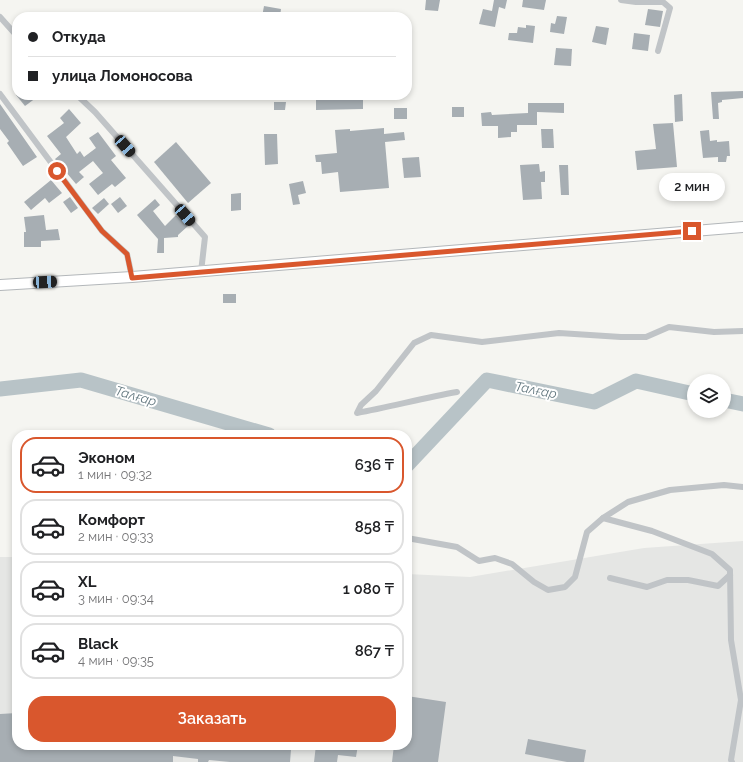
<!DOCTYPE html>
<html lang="ru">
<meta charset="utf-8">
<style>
:root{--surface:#fff;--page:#f6f6f6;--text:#202124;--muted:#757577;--line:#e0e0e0;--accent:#d9572d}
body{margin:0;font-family:Raleway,sans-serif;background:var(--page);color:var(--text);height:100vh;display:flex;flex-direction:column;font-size:15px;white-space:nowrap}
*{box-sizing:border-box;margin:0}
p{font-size:13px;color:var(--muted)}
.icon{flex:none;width:22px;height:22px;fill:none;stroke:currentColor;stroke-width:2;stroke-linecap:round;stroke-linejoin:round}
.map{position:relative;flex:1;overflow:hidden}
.side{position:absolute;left:12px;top:430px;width:400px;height:320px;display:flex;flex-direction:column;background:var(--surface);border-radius:16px;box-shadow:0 2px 6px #0003}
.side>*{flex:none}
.banner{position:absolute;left:12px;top:12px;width:400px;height:88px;border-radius:16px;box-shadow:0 2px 6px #0003;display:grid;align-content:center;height:88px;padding:0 16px;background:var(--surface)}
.fabs{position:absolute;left:687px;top:374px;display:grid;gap:8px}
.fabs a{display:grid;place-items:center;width:44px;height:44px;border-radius:50%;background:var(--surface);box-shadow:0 2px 6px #0003;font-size:20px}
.end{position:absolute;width:18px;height:18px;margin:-9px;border:5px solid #d9572d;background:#fff;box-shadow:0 0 0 2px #fff}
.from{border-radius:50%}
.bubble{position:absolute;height:28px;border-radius:14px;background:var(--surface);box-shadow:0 2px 6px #0003;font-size:13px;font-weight:600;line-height:28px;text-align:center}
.car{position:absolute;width:12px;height:24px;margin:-12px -6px;border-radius:5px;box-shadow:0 0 3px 1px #0007;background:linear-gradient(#222 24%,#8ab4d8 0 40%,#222 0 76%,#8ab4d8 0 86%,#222 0)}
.banner b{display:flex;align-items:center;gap:14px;height:38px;font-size:15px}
.banner b+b{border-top:1px solid var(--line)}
.banner i{width:10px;height:10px;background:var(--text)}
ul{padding:7px 0 0;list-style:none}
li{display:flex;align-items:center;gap:12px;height:56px;margin:0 8px 6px;padding:0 8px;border:2px solid var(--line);border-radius:16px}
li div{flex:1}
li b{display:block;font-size:15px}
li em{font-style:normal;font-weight:600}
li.selected{border-color:var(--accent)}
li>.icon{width:36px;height:36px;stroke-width:1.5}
.primary-button{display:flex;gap:8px;margin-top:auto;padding:8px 16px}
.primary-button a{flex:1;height:46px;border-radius:16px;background:var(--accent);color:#fff;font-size:16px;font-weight:600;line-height:46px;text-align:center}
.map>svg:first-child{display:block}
.built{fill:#e5e6e4}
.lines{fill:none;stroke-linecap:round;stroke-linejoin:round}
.river{stroke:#b8c3c7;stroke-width:15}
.building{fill:#a7aeb3}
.primary-casing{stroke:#b3b7ba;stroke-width:12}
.minor{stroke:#c0c4c7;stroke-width:6}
.primary{stroke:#fff;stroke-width:10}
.route{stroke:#d9572d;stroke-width:5}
.labels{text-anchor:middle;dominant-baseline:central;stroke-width:4;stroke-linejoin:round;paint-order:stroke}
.water-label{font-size:13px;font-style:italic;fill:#61767e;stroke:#fff}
</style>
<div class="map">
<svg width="743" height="762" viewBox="0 0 743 762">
<rect width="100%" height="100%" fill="#f5f5f1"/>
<path class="built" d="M743,541V762H0V557H17V745H407V574L470,577L644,548Z"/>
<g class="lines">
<g class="river">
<path d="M0,389L81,380L269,435"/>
<path d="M724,400L743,404"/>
<path d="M407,465L487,380L594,402L636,381L694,394"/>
</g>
</g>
<g class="building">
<path d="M426,0H440L438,11L425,10Z"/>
<path d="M494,0H507L505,9L499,7L495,27L479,24L483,9L492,11Z"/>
<path d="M523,0H546L544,10L522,7Z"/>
<path d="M264,6L281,9L280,17H262Z"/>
<path d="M648,9L663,11L660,27L645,25Z"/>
<path d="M557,16L567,17L564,34L550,32L551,23L555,24Z"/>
<path d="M526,25L535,26L533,43L508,40L509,33H517L518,27L526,28Z"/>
<path d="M596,26L609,28L606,45L592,42Z"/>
<path d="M634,33L650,35L648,51L632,49Z"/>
<path d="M556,48L572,49L571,66L554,65Z"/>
<path d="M743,91V98L722,100V102L718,103L719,119H713L711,92Z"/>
<path d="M682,94L683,121L675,122L674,95Z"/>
<path d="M16,95H40L25,106Z"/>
<path d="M316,95H363V109L316,110Z"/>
<path d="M274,102H286L285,110H274Z"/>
<path d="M528,103H564V113L537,112V125H517V132H511V137L498,138V126H482L481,113L491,112L492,115L528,113Z"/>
<path d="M0,104L37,157L23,166L7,143L9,141L0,129Z"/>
<rect x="452" y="107" width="12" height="10"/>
<rect x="394" y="108" width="13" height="11"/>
<path d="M69,109L81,123L66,137L77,154L80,151L84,157L96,148L89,138L98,132L116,156L111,160L126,178L115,187L112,184L98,195L89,184L103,173L93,161L79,172L84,177L76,184L55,159L61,154L47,136L64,123L60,118Z"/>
<path d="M673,123L677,167L637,170L635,151L656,149L653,124Z"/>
<path d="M384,128V134L404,132L405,140L385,142L389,188L340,192L338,172L322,174L321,162H316L315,155L337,153L335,130L350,129V131Z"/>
<path d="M541,129H553L554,148H542Z"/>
<path d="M709,130L710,141L717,140V142L729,141L730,156H727L726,162H718V157L703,158L700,131Z"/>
<path d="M264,134H277L278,164L265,165Z"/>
<path d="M176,142L211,183L188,203L154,162Z"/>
<path d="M419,157L421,177L404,178L402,158Z"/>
<path d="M539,164L540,172L545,171V182H541L542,199L523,200L520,165Z"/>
<path d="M559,165H568L569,195H561Z"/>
<path d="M51,180L62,193L49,203L45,198L31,210L24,202Z"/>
<path d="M303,181L306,193L298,195L300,204L293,205L289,184Z"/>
<path d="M241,193V210L231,211V194Z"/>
<path d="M70,197L78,208L71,213L63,202Z"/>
<path d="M120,197L127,206L118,213L111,204Z"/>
<path d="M104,198L109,204L98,214L92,208Z"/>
<path d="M155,199L160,205L153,211L165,226L176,215L188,226L178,235V237L164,238V253H157L158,239L137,215Z"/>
<path d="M44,215L46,230L58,229L60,240L41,241V247H24V232H26L24,217Z"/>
<rect x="223" y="294" width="13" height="9"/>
<path d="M407,696L446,702L438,762H392L394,745H407Z"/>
<path d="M17,713V745H233L291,750L290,762H230L209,760L208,762H198V759L173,756V762H0V714Z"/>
<path d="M528,739L586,750L584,762H567L525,754Z"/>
<path d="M316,745H358L356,757L338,755L337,762H314Z"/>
</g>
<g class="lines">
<defs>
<path id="primary" d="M0,285L132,277L743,227"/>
</defs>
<use href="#primary" class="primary-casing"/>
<g class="minor">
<path d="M621,0L636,2H663L670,8L658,51"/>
<path d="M0,17L17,36"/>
<path d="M0,94L102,231L127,254L132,277"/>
<path d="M77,95L95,112L205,237L201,272"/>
<path d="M457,392C423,398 390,407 357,413L361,405L376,391L414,343L431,335L482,342L559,333L621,337H646L669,327L714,332L743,331"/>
<path d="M407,538L457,547L479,561L495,558L512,564L534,582L548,590L565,587L575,577L587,532L603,518"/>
<path d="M610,578L647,587L667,580H688L718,586L730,575"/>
<path d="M732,762L731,760L741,700L731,640L730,570L712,554L652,531L603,518L628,502L670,490L724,485L743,487"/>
</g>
<use href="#primary" class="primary"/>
</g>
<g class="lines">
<path class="route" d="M57,171L102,231L127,254L132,278L692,231"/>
</g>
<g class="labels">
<g class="water-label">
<text transform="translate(536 390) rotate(11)">Талғар</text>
<text transform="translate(136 396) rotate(16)">Талғар</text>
</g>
</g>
</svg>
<div class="fabs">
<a><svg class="icon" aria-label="layers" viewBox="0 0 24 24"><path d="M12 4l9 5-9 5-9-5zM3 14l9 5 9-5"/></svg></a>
</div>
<i class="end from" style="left:57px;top:171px"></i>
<i class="end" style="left:692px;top:231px"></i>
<div class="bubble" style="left:659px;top:173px;width:66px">2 мин</div>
<i class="car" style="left:125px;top:146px;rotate:139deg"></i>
<i class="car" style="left:185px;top:215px;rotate:139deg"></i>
<i class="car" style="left:45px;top:282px;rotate:87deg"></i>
<div class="banner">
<b><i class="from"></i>Откуда</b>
<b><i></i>улица Ломоносова</b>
</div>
<section class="side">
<ul>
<li class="selected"><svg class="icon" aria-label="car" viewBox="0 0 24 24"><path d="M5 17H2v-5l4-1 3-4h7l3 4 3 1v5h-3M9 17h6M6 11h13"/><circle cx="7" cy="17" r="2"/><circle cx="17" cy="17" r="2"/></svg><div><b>Эконом</b><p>1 мин · 09:32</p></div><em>636 ₸</em></li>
<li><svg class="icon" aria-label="car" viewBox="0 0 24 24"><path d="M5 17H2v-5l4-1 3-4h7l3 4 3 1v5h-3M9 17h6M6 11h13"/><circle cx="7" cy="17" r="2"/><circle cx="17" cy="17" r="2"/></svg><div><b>Комфорт</b><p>2 мин · 09:33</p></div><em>858 ₸</em></li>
<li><svg class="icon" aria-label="car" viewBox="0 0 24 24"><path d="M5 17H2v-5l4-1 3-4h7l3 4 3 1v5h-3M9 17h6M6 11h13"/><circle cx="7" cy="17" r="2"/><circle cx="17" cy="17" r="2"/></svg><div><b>XL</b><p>3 мин · 09:34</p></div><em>1 080 ₸</em></li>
<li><svg class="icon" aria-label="car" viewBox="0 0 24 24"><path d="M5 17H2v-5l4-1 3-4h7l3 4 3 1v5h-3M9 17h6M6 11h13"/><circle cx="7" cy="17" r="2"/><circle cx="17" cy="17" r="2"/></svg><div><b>Black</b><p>4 мин · 09:35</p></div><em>867 ₸</em></li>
</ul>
<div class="primary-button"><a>Заказать</a></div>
</section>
</div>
